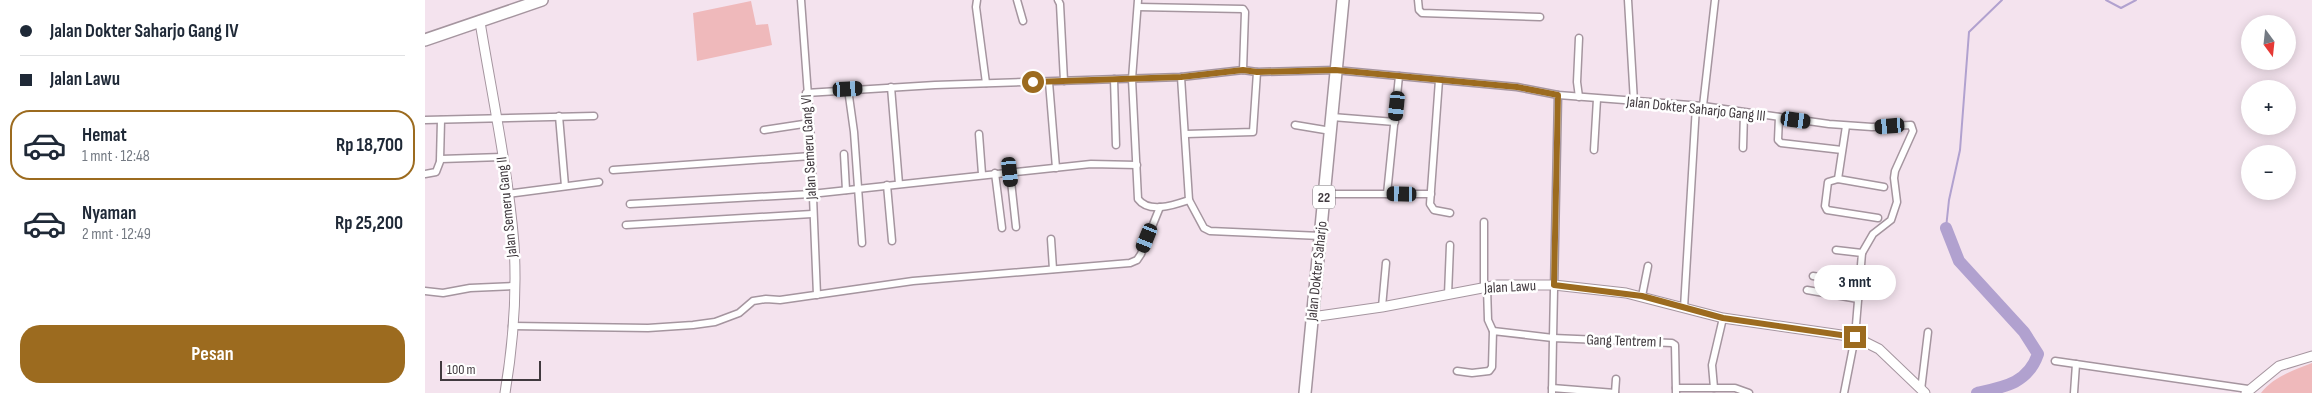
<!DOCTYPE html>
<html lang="id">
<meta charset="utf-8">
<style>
:root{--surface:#fff;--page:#f2f2f3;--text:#1f2937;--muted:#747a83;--line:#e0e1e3;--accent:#9c6b1f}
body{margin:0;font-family:"Sofia Sans Condensed",sans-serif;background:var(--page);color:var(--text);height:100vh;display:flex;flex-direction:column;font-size:19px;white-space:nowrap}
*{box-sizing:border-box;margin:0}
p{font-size:16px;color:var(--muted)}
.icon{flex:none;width:28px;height:28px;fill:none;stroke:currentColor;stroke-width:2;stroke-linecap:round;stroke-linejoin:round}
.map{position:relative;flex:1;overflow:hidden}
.sheet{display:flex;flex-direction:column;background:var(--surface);width:425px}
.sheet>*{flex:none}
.banner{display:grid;align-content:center;height:110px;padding:0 20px;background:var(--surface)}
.needle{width:32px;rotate:165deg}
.fabs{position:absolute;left:1816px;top:15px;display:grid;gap:10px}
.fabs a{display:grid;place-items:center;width:55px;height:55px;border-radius:50%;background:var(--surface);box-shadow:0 2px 12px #0003;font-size:25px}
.scale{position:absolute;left:15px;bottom:12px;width:101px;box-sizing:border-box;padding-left:5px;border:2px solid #40393e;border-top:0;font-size:14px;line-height:18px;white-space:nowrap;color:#40393e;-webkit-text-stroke:4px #fff;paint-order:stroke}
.end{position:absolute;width:22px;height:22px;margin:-11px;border:6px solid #9c6b1f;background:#fff;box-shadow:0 0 0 2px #fff}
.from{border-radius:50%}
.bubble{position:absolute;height:35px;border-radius:18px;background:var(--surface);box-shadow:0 2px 12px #0003;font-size:16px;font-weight:700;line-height:35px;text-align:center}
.car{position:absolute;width:15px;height:30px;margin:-15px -8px;border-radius:6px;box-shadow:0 0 4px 1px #0007;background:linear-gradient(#222 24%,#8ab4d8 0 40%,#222 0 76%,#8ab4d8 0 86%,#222 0)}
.banner b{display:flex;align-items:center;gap:18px;height:48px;font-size:19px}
.banner b+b{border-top:1px solid var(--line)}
.banner i{width:12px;height:12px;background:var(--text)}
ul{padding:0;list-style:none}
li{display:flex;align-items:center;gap:15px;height:70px;margin:0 10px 8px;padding:0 10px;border:2px solid transparent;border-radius:20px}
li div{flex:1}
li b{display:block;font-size:19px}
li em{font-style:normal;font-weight:700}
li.active{border-color:var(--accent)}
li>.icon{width:45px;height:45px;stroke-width:1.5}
.primary-button{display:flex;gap:10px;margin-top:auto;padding:10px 20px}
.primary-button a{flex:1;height:58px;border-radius:20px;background:var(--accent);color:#fff;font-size:20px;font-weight:700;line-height:58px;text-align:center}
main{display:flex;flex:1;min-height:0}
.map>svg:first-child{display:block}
.green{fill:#efb9bb}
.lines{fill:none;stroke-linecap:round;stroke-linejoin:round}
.stream{stroke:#b1a1cf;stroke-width:2}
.river{stroke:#b1a1cf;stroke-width:12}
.street-casing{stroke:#a5959f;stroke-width:9}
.secondary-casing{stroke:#a5959f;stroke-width:11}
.highway-casing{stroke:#a5959f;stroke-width:14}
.street{stroke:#fff;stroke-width:6}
.secondary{stroke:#fff;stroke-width:9}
.highway{stroke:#fff;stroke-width:11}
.route{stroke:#9c6b1f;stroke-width:6}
.labels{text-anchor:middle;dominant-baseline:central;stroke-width:5;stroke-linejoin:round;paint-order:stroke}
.shield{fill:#fff;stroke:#797478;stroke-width:1}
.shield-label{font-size:14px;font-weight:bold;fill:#40393e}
.street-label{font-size:15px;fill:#40393e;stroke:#fff}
</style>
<main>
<section class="sheet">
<div class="banner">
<b><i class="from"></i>Jalan Dokter Saharjo Gang IV</b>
<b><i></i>Jalan Lawu</b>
</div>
<ul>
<li class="active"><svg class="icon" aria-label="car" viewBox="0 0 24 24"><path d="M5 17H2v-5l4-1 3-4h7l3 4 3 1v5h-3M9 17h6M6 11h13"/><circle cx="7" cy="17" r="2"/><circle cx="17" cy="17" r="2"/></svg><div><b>Hemat</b><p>1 mnt · 12:48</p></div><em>Rp 18,700</em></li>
<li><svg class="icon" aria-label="car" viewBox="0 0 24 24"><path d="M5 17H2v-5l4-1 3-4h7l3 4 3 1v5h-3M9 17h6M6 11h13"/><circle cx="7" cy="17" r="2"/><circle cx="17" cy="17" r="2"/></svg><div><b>Nyaman</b><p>2 mnt · 12:49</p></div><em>Rp 25,200</em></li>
</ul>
<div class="primary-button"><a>Pesan</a></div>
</section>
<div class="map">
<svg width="1887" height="393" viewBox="0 0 1887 393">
<rect width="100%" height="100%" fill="#f4e3ee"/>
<g class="green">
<path d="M326,1L331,25L343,24L347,45L272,61L268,13Z"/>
<path d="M1887,363V393H1836C1848,377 1869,370 1887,363Z"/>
</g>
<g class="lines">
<g class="stream">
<path d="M1681,0L1696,8L1711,0"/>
<path d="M1521,228L1524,200L1535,150L1544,32L1577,0"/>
</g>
<path class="river" d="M1521,228L1534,261L1599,332L1613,354C1603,383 1580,387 1552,393"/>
<defs>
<g id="street">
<path d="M376,0L385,123L392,295"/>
<path d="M552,0L551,7L561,83"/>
<path d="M592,0L598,21"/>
<path d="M633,0L635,4L639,81"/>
<path d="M713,0L707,79L713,199C724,214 749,205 764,200"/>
<path d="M993,0L994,10L997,13L1115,17"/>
<path d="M1203,0L1209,102"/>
<path d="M713,7L818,9L820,12L818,70"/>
<path d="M756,77L764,200L779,228L785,231L896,236"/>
<path d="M689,79L691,145"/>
<path d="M1014,80L1005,204L1009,210L1025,213"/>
<path d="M624,82L631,168"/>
<path d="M466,87L474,184"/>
<path d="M423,89L429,132L437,243"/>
<path d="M381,93L510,85L756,77L818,70L832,72L910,70L1092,87L1133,95L1278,106L1404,124L1447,127L1486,125L1488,131L1470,171L1469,178L1472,202L1466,220L1448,234L1437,253"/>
<path d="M1154,97L1152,82L1154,38"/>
<path d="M1278,106L1290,0"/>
<path d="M134,116L140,186"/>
<path d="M907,117L970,122"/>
<path d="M1354,117L1353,140L1356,143L1417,150"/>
<path d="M0,120L169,116"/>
<path d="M870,125L906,131"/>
<path d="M339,130L385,123"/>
<path d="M554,134L557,174"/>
<path d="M761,134L828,132L832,72"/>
<path d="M1318,148L1319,113"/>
<path d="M1169,150L1172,99"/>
<path d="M419,154L421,190"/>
<path d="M15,160L16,120"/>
<path d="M188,170L386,156"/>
<path d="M585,172L591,227"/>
<path d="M570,173L577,228"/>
<path d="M0,174L11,172L16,159L77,157"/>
<path d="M1413,179L1421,126"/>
<path d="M462,185L467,241"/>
<path d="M82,194L174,182"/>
<path d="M900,194H1006"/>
<path d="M962,194L974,76"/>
<path d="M205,204L386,194L666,164L712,165"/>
<path d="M1453,218L1402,210L1400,206L1403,182L1413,179L1459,187"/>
<path d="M1059,222V287"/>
<path d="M201,225L387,214"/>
<path d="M626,239L628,269"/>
<path d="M1411,250L1437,253L1430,337L1419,393"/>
<path d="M1388,276L1434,283"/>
<path d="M1062,287L1063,320L1068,331"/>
<path d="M1382,290L1433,299"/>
<path d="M0,291L18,293L45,288L88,286"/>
<path d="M1023,295L1025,245"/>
<path d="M1217,296L1223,266"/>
<path d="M957,307L961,263"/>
<path d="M1259,308L1271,106"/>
<path d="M87,326L223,328L268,325L290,322L314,313L328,301L341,299L355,300L488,281L705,263L712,260L716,254L735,207"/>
<path d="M1630,361L1823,389"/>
<path d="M1032,371L1047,373L1064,371L1067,367L1068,331L1128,338L1133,95"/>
<path d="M1127,388L1190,393"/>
<path d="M1251,388H1310L1324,393"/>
<path d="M1289,388L1287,365L1298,318"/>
<path d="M1496,390L1503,332"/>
<path d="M1127,393L1128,338L1247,343L1250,345L1251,393"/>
<path d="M1190,393L1191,379"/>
<path d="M1649,393L1651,364"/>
</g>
<g id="secondary">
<path d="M55,22C67,95 83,170 89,244C92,293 88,345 80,393"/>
<path d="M887,317L957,307L1073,285H1129L1201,293L1298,318L1430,337L1454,349L1500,393"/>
<path d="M1821,393L1854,366L1887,356"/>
</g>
<g id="highway">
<path d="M0,40L117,0"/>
<path d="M880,393L918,0"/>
</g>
</defs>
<use href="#street" class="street-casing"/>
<use href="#secondary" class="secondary-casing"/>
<use href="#highway" class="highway-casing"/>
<use href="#street" class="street"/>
<use href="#secondary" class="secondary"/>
<use href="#highway" class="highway"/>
</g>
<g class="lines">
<path class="route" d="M608,82L756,77L818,70L832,72L910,70L1092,87L1133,95L1129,285L1217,296L1298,318L1430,337"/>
</g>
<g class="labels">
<rect class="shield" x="888" y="185.5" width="22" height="23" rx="4"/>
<g class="shield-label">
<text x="899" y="197">22</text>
</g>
<g class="street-label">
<text transform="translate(1271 109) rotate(6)">Jalan Dokter Saharjo Gang III</text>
<text transform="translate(384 147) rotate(-93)">Jalan Semeru Gang VI</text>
<text transform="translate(82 207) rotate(-96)">Jalan Semeru Gang II</text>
<text transform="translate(892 271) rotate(-84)">Jalan Dokter Saharjo</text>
<text transform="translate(1085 287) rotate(-3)">Jalan Lawu</text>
<text transform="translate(1199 341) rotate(2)">Gang Tentrem I</text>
</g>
</g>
</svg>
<div class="fabs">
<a><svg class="needle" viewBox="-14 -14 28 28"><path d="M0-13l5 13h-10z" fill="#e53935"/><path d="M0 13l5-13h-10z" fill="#747a83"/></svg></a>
<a>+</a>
<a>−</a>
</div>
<div class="scale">100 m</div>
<i class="end from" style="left:608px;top:82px"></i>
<i class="end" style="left:1430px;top:337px"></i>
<div class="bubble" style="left:1389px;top:265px;width:82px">3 mnt</div>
<i class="car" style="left:423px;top:89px;rotate:87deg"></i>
<i class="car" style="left:972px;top:106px;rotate:186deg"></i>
<i class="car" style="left:1371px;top:120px;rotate:98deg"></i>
<i class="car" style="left:1465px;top:126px;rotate:265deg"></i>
<i class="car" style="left:585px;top:172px;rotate:174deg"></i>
<i class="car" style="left:977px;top:194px;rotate:271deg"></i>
<i class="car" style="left:722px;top:238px;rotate:202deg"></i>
</div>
</main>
